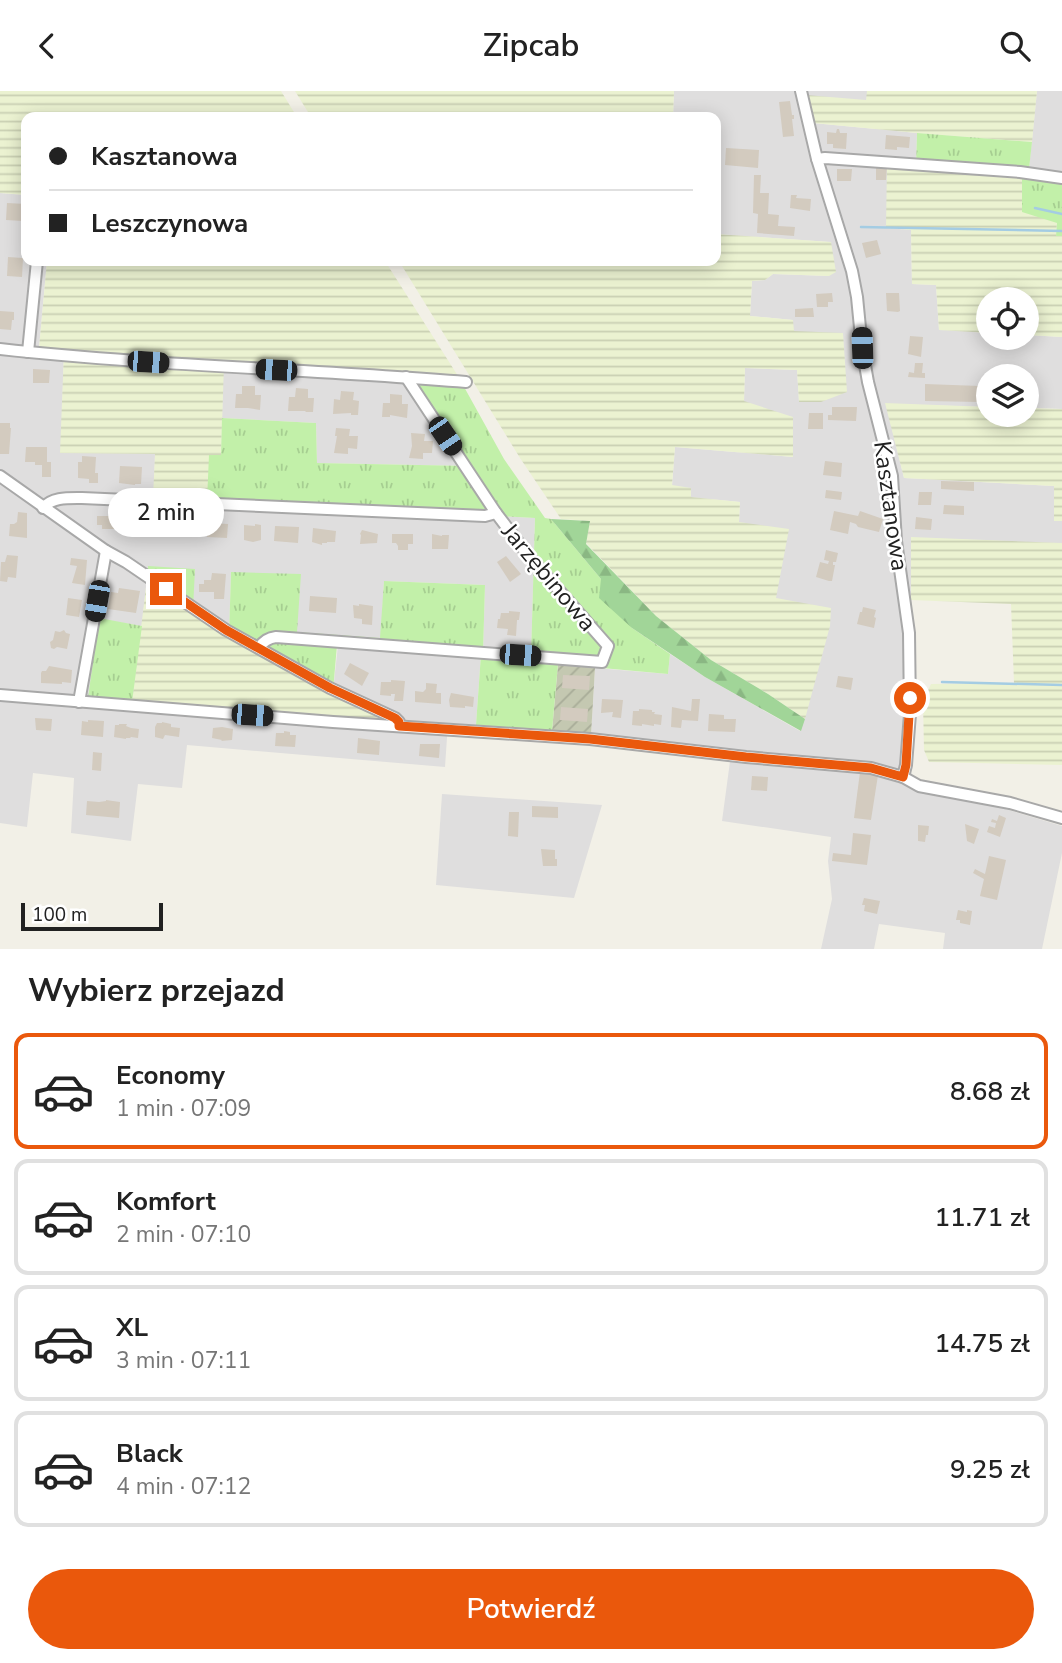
<!DOCTYPE html>
<html lang="pl">
<meta charset="utf-8">
<style>
:root{--surface:#fff;--page:#f2f2f2;--text:#222;--muted:#767676;--line:#e0e0e0;--accent:#ea580c}
body{margin:0;font-family:"Nunito Sans",sans-serif;background:var(--page);color:var(--text);height:100vh;display:flex;flex-direction:column;font-size:26px;white-space:nowrap}
*{box-sizing:border-box;margin:0}
p{font-size:23px;color:var(--muted)}
.icon{flex:none;width:38px;height:38px;fill:none;stroke:currentColor;stroke-width:2;stroke-linecap:round;stroke-linejoin:round}
.map{position:relative;height:858px;overflow:hidden}
.panel{display:flex;flex-direction:column;background:var(--surface);flex:1}
.panel>*{flex:none}
.banner{position:absolute;left:21px;top:21px;width:700px;height:154px;border-radius:14px;box-shadow:0 4px 18px #0003;display:grid;align-content:center;height:154px;padding:0 28px;background:var(--surface)}
.buttons{position:absolute;left:976px;top:196px;display:grid;gap:14px}
.buttons a{display:grid;place-items:center;width:63px;height:63px;border-radius:50%;background:var(--surface);box-shadow:0 4px 18px #0003;font-size:35px}
.scale{position:absolute;left:21px;bottom:18px;width:142px;box-sizing:border-box;padding-left:7px;border:4px solid #212121;border-top:0;font-size:19px;line-height:24px;white-space:nowrap;color:#212121;-webkit-text-stroke:5px #fff;paint-order:stroke}
.end{position:absolute;width:32px;height:32px;margin:-16px;border:9px solid #ea580c;background:#fff;box-shadow:0 0 0 4px #fff}
.from{border-radius:50%}
.bubble{position:absolute;height:49px;border-radius:24px;background:var(--surface);box-shadow:0 4px 18px #0003;font-size:23px;font-weight:600;line-height:49px;text-align:center}
.car{position:absolute;width:21px;height:42px;margin:-21px -10px;border-radius:9px;box-shadow:0 0 5px 2px #0007;background:linear-gradient(#222 24%,#8ab4d8 0 40%,#222 0 76%,#8ab4d8 0 86%,#222 0)}
.banner b{display:flex;align-items:center;gap:24px;height:66px;font-size:26px}
.banner b+b{border-top:2px solid var(--line)}
.banner i{width:18px;height:18px;background:var(--text)}
ul{padding:0;list-style:none}
li{display:flex;align-items:center;gap:21px;height:116px;margin:0 14px 10px;padding:0 14px;border:4px solid var(--line);border-radius:14px}
li div{flex:1}
li b{display:block;font-size:26px}
li em{font-style:normal;font-weight:600}
li.selected{border-color:var(--accent)}
li>.icon{width:63px;height:63px;stroke-width:1.5}
h2{padding:0 28px;font-size:32px;line-height:84px}
.cta{display:flex;gap:14px;margin-top:auto;padding:14px 28px}
.cta a{flex:1;height:80px;border-radius:42px;background:var(--accent);color:#fff;font-size:28px;font-weight:600;line-height:80px;text-align:center}
header{display:flex;justify-content:space-between;align-items:center;height:91px;padding:0 28px;background:var(--surface);font-size:32px;font-weight:600}
.map>svg:first-child{display:block}
.residential{fill:#dfdede}
.construction{fill:url(#construction-furrows)}
.farmland{fill:url(#farmland-rules)}
.grass{fill:url(#grass-tufts)}
.forest{fill:url(#forest-firs)}
.lines{fill:none;stroke-linecap:round;stroke-linejoin:round}
.stream{stroke:#a4cce3;stroke-width:2.5}
.building{fill:#d3cbbf}
.minor-casing{stroke:#a8a8a8;stroke-width:14}
.minor{stroke:#fff;stroke-width:10}
.route{stroke:#ea580c;stroke-width:9}
.labels{text-anchor:middle;dominant-baseline:central;stroke-width:5;stroke-linejoin:round;paint-order:stroke}
.street-label{font-size:24px;fill:#212121;stroke:#fff}
</style>
<header><svg class="icon" aria-label="back" viewBox="0 0 24 24"><path d="M15 5l-7 7 7 7"/></svg>Zipcab<svg class="icon" aria-label="search" viewBox="0 0 24 24"><circle cx="10" cy="10" r="6"/><path d="M15 15l6 6"/></svg></header>
<div class="map">
<svg width="1062" height="858" viewBox="0 0 1062 858">
<defs>
<pattern id="construction-furrows" width="10" height="10" patternUnits="userSpaceOnUse" patternTransform="scale(1.75)"><rect width="10" height="10" fill="#c4c8b1"/><path d="M-1 1l2-2M0 10L10 0M9 11l2-2" fill="none" stroke="#a8ac98"/></pattern>
<pattern id="farmland-rules" width="6" height="5" patternUnits="userSpaceOnUse" patternTransform="scale(1.75)"><rect width="6" height="5" fill="#ebf2d1"/><path d="M0 2.5h6" fill="none" stroke="#c9cfb3"/></pattern>
<pattern id="grass-tufts" width="24" height="20" patternUnits="userSpaceOnUse" patternTransform="scale(1.75)"><rect width="24" height="20" fill="#c2f0a9"/><path d="M3 7l-1-3M5 7V3M7 7l1-3M15 17l-1-3M17 17v-4M19 17l1-3" fill="none" stroke="#a6ce91"/></pattern>
<pattern id="forest-firs" width="22" height="20" patternUnits="userSpaceOnUse" patternTransform="scale(1.75)"><rect width="22" height="20" fill="#a1d598"/><path d="M5 1l3.5 6h-7zM16 11l3.5 6h-7z" fill="#8ab783"/></pattern>
</defs>
<rect width="100%" height="100%" fill="#f2f0e7"/>
<g class="residential">
<path d="M674,0H867V9L813,32L917,42L916,77L886,137L911,139L912,193L936,194L939,239L989,242V247H1027V244L1062,246V318L1027,317V285H989V316L886,313L904,387L1054,395V429L1062,430V452L911,447V509L915,636L909,671L915,700L999,716L1062,735V762L1042,858H943L945,842L879,833L874,858H821L832,808L828,770L831,746L722,730L731,663L591,644L595,577L668,583L670,563L705,586L800,640L775,507L739,431L740,411L690,406L672,395L675,356L793,366L744,310L745,277L797,279L799,310L821,311L793,240V229L750,225L752,190L765,189L773,183L829,185L830,151L716,143V26H673Z"/>
<path d="M1037,0H1062V91L1028,87Z"/>
<path d="M0,102L26,104V170H47L39,257L64,259L61,362L155,363L154,407L535,427L531,566L483,562L485,494L384,490L381,547L297,541L231,481L229,545L148,476L142,535L99,528L384,628L333,600L338,554L481,563L476,634L448,632L445,676L187,654L182,697L138,693L131,750L71,742L74,687L33,682L27,736L0,732Z"/>
<path d="M223,273L411,283L471,375L317,372L316,332L222,327Z"/>
<path d="M442,703L602,714L574,807L436,794Z"/>
</g>
<path class="construction" d="M558,573L595,577L591,644L552,640Z"/>
<g class="farmland">
<path d="M0,0H281L297,26H26V104L0,102Z"/>
<path d="M295,0H674L673,26H311Z"/>
<path d="M867,0H1037L1032,51L917,42L813,32L806,4L866,9Z"/>
<path d="M887,74L1022,87L1057,132L1056,145H1062V246L1027,244V208H989V242L939,239L936,194L912,193L911,139L886,136Z"/>
<path d="M716,143L831,151L836,181L829,185L773,183L765,189L752,190L750,225L793,229L794,240L843,242L847,301L821,311H799L797,279L745,277L744,310L793,326V366L675,356L672,394L691,397V406L740,411L739,431L789,438L776,507L831,517L830,535L805,628L768,603L711,569L656,525L586,452L590,430L561,428L520,367L399,170H716Z"/>
<path d="M47,170H385L458,285L224,273L221,364L207,410L153,407L155,363L60,362L64,260L39,257Z"/>
<path d="M885,312L989,316V324H1027V317L1062,318V430H1054V395L904,387Z"/>
<path d="M911,446L1062,452V674L929,671L924,659L923,610L931,593L1014,592L1011,513L911,509Z"/>
<path d="M147,488L229,545L386,630L132,611Z"/>
</g>
<g class="grass">
<path d="M917,42L1032,51L1028,87L1062,91V145H1056L1057,132L1022,121V87L916,77Z"/>
<path d="M411,283L458,285L504,368L545,427L551,428L601,488L632,537L670,563L668,583L558,573L552,640L476,634L481,563L337,554L333,600L229,545L231,481L301,483L297,541L380,547L384,490L485,494L483,562L531,565L535,427L207,410L209,364H221L222,327L316,332L317,372L470,375Z"/>
<path d="M148,475L195,478L193,518L147,488Z"/>
<path d="M99,527L142,535L132,611L88,607Z"/>
</g>
<path class="forest" d="M551,428L590,430L586,453L656,525L711,569L768,603L805,628L801,640L705,586L632,537L599,507L601,488Z"/>
<g class="lines">
<g class="stream">
<path d="M1035,117L1062,123"/>
<path d="M861,136L1062,140"/>
<path d="M942,591L1062,594"/>
</g>
</g>
<g class="building">
<path d="M790,10L792,24H794V28H792L794,45L783,46L779,11Z"/>
<path d="M837,38H839L840,42H847L846,58L833,57V53H827V41L836,42Z"/>
<path d="M886,44L910,46L909,57L897,56V59L885,58Z"/>
<path d="M726,57L759,59L758,77L725,74Z"/>
<path d="M876,74L887,75L886,89H876Z"/>
<path d="M837,78H852L851,90H837Z"/>
<path d="M754,84H761L760,102H769L768,123L779,124L778,135L795,136L794,145L757,142L758,123L753,122Z"/>
<path d="M791,104H797L796,107L811,108L810,120L790,117Z"/>
<path d="M7,112L26,113V124H23V130L6,129Z"/>
<path d="M877,149L881,163L866,167L862,152Z"/>
<path d="M8,166L23,167L22,186L7,185Z"/>
<path d="M832,202L833,211H828V216H817L816,203Z"/>
<path d="M886,202H899L900,220L898,221L887,220Z"/>
<path d="M813,217L814,226H795V218Z"/>
<path d="M0,220L14,221V229H12L11,239L0,238Z"/>
<path d="M910,245L923,246L921,266L908,263Z"/>
<path d="M915,272H923L922,282H925V287L908,286L909,281L914,282Z"/>
<path d="M33,278L50,279L49,292H33Z"/>
<path d="M925,293L980,295V311L925,310Z"/>
<path d="M242,295H255V304H261L260,319L248,317H235L236,303H242Z"/>
<path d="M296,297L308,298V307H314L313,321H305L306,320H288L289,306H295Z"/>
<path d="M341,300L354,301L353,309L359,310L358,324H351V322L333,323L334,308L340,309Z"/>
<path d="M390,303L402,304V313H408L407,327L390,324V326H382L383,312H390Z"/>
<path d="M832,316H857L856,330L828,329V324H832Z"/>
<path d="M809,322H823V338H808Z"/>
<path d="M0,332H10V337H11L9,363H0Z"/>
<path d="M336,337L350,338L349,345H358L357,358L348,357V363L334,362L337,345H335Z"/>
<path d="M411,342L425,343L424,350H433L432,362H423V368L409,367L412,355Z"/>
<path d="M26,356H47V371H51V386H42V374H35V371H25Z"/>
<path d="M82,365L96,366L95,382H98V392H89V388L78,387V371H82Z"/>
<path d="M825,370L842,372L841,386L823,384Z"/>
<path d="M120,375L142,376L141,393H135V394L119,392Z"/>
<path d="M941,390L974,391V400L941,398Z"/>
<path d="M826,399L842,401L841,409L825,407Z"/>
<path d="M919,401H932L931,414H918Z"/>
<path d="M944,414L964,415V424L943,423Z"/>
<path d="M834,420L858,425L860,420L883,428L879,441L858,436L856,433L850,431L848,443L830,439Z"/>
<path d="M18,421L27,422V447L9,445L10,433H14L17,431Z"/>
<path d="M97,425H123V438H102V434H97Z"/>
<path d="M916,426L932,428L931,439L915,438Z"/>
<path d="M149,427L159,428L157,445L136,443V439L134,438L136,429L149,431Z"/>
<path d="M169,427L194,430L193,439H169Z"/>
<path d="M208,432L228,433L227,447L207,446Z"/>
<path d="M255,433L261,434V449L253,451L244,449V434L255,435Z"/>
<path d="M275,435L299,436L298,452L274,450Z"/>
<path d="M313,437L336,440L335,451H327V452H322V454L312,451Z"/>
<path d="M362,439L378,443L377,452L360,453L361,444L360,443Z"/>
<path d="M392,443H413V453H408V459H398V455L396,452H392Z"/>
<path d="M432,443L442,445V444H449L448,458H432Z"/>
<path d="M826,459L838,462L836,471H833V474H835L832,490H829L816,486L820,471L828,473L829,470L824,469Z"/>
<path d="M7,464L18,465L16,487L8,486L7,491L0,490L1,471H5Z"/>
<path d="M506,465L521,483L510,491L497,471Z"/>
<path d="M71,467L87,469L85,494L72,492L77,475L70,474Z"/>
<path d="M212,482L226,483L224,508H214V501H199V493H204V489H211Z"/>
<path d="M119,497L140,500L136,522L108,518L111,501L118,502Z"/>
<path d="M310,505L337,507L336,522L309,520Z"/>
<path d="M68,507L82,509L79,526L66,524Z"/>
<path d="M359,513L373,515L372,534L362,533V528L354,527L353,514L359,515Z"/>
<path d="M863,516L876,519L874,526L876,527L874,537L857,533L860,521H862Z"/>
<path d="M509,520L520,521L519,529H517L516,545L507,544L508,538L497,537L498,528H500L501,522H509Z"/>
<path d="M64,539L66,542L70,543L67,558L57,556L54,558L51,557L50,551L53,549L55,540L60,541Z"/>
<path d="M350,572L369,582L362,595L344,583Z"/>
<path d="M49,575L72,579L71,592L62,591V593L41,592V582L42,580H46Z"/>
<path d="M563,584L590,585L589,599L562,597Z"/>
<path d="M838,585L853,587L851,599L836,596Z"/>
<path d="M391,589L405,590L403,610H394L395,603H391V605L380,604L381,591H391Z"/>
<path d="M426,592L437,593L436,602H441V613L415,611V600L423,601L426,598Z"/>
<path d="M451,602L474,606L473,616L465,615V617L450,616L449,609Z"/>
<path d="M602,608L623,609L621,627L612,626L613,621L601,622Z"/>
<path d="M692,608H700L698,630L682,629L681,637L671,636L672,616L691,620Z"/>
<path d="M561,616L588,618L587,631L560,629Z"/>
<path d="M639,618L652,619V621H655L654,623L662,624L661,634L654,633V635L642,633V635L632,634L633,620H639Z"/>
<path d="M709,623L724,624V628H736L735,641L708,640Z"/>
<path d="M35,627L52,628L51,640L36,639Z"/>
<path d="M88,629L104,630L103,646L81,644L82,630L88,631Z"/>
<path d="M162,631L171,633V636L180,637L179,646L165,644L163,648L155,646V636L157,632H162Z"/>
<path d="M119,633H127L126,635L131,637L139,638L138,647L131,646L130,647H126V648L114,646L115,634H119Z"/>
<path d="M222,636L233,638L232,649L221,650L222,649L212,647L213,637Z"/>
<path d="M284,640L290,641V644H296L295,656L275,655L276,642H284Z"/>
<path d="M358,647L380,650L379,664L357,662Z"/>
<path d="M420,653H440L439,667L419,665Z"/>
<path d="M93,661L102,662L101,680L92,679Z"/>
<path d="M860,681L878,684L871,729L854,727Z"/>
<path d="M752,685L768,686L767,700L751,699Z"/>
<path d="M106,709L120,711L119,727L86,724L87,710L99,711L106,710Z"/>
<path d="M532,715L558,716V727L532,726Z"/>
<path d="M509,721H519L518,746L508,745Z"/>
<path d="M999,724L1006,727L1000,746L987,741L989,735L995,737L996,732L991,731L992,728L997,730Z"/>
<path d="M965,733L979,738L974,753L967,750Z"/>
<path d="M918,734L929,735L928,744H926L925,751L918,750Z"/>
<path d="M853,742L871,744L867,774L832,770L833,762L851,764Z"/>
<path d="M541,758L555,759V768H557V775H543Z"/>
<path d="M989,765L1006,769L997,809L980,805L984,788L973,782L975,778L985,783Z"/>
<path d="M864,807L880,810L877,823L864,820L865,814H862Z"/>
<path d="M958,819L967,821V819L972,820L970,834L960,832V829H956Z"/>
</g>
<g class="lines">
<defs>
<g id="minor">
<path d="M801,0L817,68L852,180L857,206L862,257L868,291L892,385L896,450L909,542L910,623L906,674L903,686"/>
<path d="M817,68L825,67L1020,81L1062,87"/>
<path d="M0,258C155,275 311,278 466,291"/>
<path d="M28,261L37,170"/>
<path d="M406,286L496,422"/>
<path d="M0,385L106,460L126,471L226,539L330,597L395,627L399,631V635"/>
<path d="M43,417C52,406 68,407 82,407L485,425L496,422L528,464L608,555L602,571L276,546C268,547 263,550 259,557"/>
<path d="M0,604L333,631L590,648L746,666L871,677L903,686L919,695L1010,712L1062,727"/>
<path d="M79,611L106,460"/>
</g>
</defs>
<use href="#minor" class="minor-casing"/>
<use href="#minor" class="minor"/>
</g>
<g class="lines">
<path class="route" d="M166,498L226,539L330,597L395,627L399,631V635L590,648L746,666L871,677L903,686L906,674L910,607"/>
</g>
<g class="labels">
<g class="street-label">
<text transform="translate(891 415) rotate(82)">Kasztanowa</text>
<text transform="translate(549 486) rotate(50)">Jarzębinowa</text>
</g>
</g>
</svg>
<div class="buttons">
<a><svg class="icon" aria-label="locate" viewBox="0 0 24 24"><circle cx="12" cy="12" r="6"/><path d="M12 2v4M12 18v4M2 12h4M18 12h4"/></svg></a>
<a><svg class="icon" aria-label="layers" viewBox="0 0 24 24"><path d="M12 4l9 5-9 5-9-5zM3 14l9 5 9-5"/></svg></a>
</div>
<div class="scale">100 m</div>
<i class="end from" style="left:910px;top:607px"></i>
<i class="end" style="left:166px;top:498px"></i>
<div class="bubble" style="left:108px;top:397px;width:116px">2 min</div>
<i class="car" style="left:862px;top:257px;rotate:358deg"></i>
<i class="car" style="left:148px;top:271px;rotate:94deg"></i>
<i class="car" style="left:276px;top:279px;rotate:273deg"></i>
<i class="car" style="left:445px;top:345px;rotate:146deg"></i>
<i class="car" style="left:97px;top:510px;rotate:190deg"></i>
<i class="car" style="left:520px;top:564px;rotate:94deg"></i>
<i class="car" style="left:252px;top:624px;rotate:94deg"></i>
<div class="banner">
<b><i class="from"></i>Kasztanowa</b>
<b><i></i>Leszczynowa</b>
</div>
</div>
<section class="panel">
<h2>Wybierz przejazd</h2>
<ul>
<li class="selected"><svg class="icon" aria-label="car" viewBox="0 0 24 24"><path d="M5 17H2v-5l4-1 3-4h7l3 4 3 1v5h-3M9 17h6M6 11h13"/><circle cx="7" cy="17" r="2"/><circle cx="17" cy="17" r="2"/></svg><div><b>Economy</b><p>1 min · 07:09</p></div><em>8.68 zł</em></li>
<li><svg class="icon" aria-label="car" viewBox="0 0 24 24"><path d="M5 17H2v-5l4-1 3-4h7l3 4 3 1v5h-3M9 17h6M6 11h13"/><circle cx="7" cy="17" r="2"/><circle cx="17" cy="17" r="2"/></svg><div><b>Komfort</b><p>2 min · 07:10</p></div><em>11.71 zł</em></li>
<li><svg class="icon" aria-label="car" viewBox="0 0 24 24"><path d="M5 17H2v-5l4-1 3-4h7l3 4 3 1v5h-3M9 17h6M6 11h13"/><circle cx="7" cy="17" r="2"/><circle cx="17" cy="17" r="2"/></svg><div><b>XL</b><p>3 min · 07:11</p></div><em>14.75 zł</em></li>
<li><svg class="icon" aria-label="car" viewBox="0 0 24 24"><path d="M5 17H2v-5l4-1 3-4h7l3 4 3 1v5h-3M9 17h6M6 11h13"/><circle cx="7" cy="17" r="2"/><circle cx="17" cy="17" r="2"/></svg><div><b>Black</b><p>4 min · 07:12</p></div><em>9.25 zł</em></li>
</ul>
<div class="cta"><a>Potwierdź</a></div>
</section>
